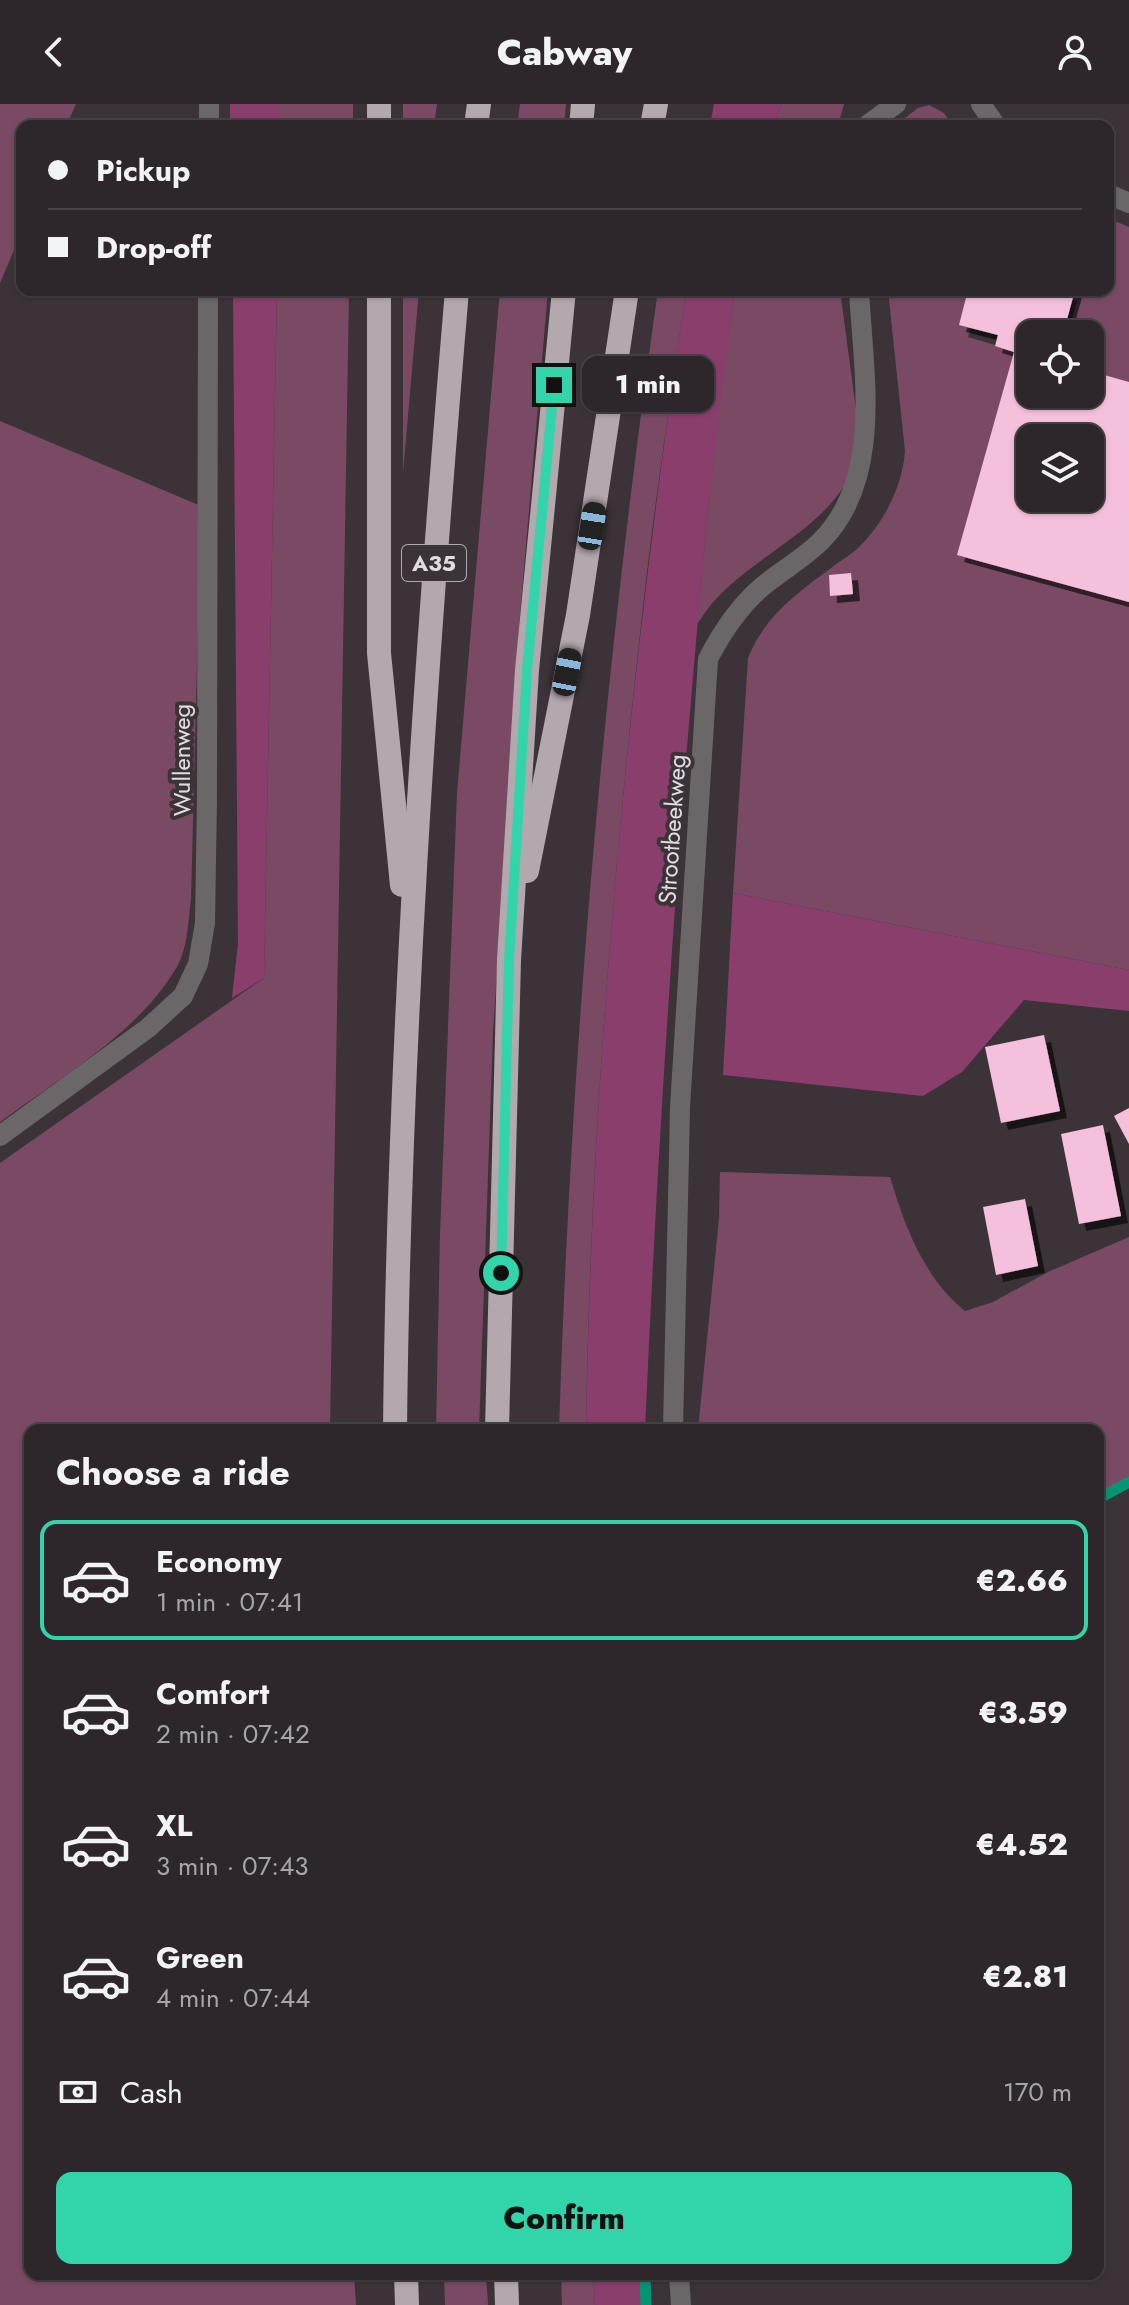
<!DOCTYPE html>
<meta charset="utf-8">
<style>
:root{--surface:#2d262a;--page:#352e32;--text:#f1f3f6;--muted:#a7a5a8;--line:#484347;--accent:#32d4a9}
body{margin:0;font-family:Jost,sans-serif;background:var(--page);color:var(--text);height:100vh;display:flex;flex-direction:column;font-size:30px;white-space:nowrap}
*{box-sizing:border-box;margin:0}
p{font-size:26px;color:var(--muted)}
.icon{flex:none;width:44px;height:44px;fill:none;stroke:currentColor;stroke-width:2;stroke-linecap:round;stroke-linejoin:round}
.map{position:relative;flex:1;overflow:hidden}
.drawer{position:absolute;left:24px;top:1320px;width:1080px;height:856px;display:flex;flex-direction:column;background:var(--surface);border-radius:16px;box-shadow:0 2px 6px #0004,0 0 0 2px var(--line)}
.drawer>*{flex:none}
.hud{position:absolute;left:16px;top:16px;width:1098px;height:176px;border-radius:16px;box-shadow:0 2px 6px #0004,0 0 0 2px var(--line);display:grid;align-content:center;height:176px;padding:0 32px;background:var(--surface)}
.fabs{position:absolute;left:1016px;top:216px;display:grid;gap:16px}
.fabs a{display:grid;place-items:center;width:88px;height:88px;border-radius:16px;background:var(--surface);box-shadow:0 2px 6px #0004,0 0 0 2px var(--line);font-size:40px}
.end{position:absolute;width:36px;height:36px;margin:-18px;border:10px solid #32d4a9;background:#111;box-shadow:0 0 0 4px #111}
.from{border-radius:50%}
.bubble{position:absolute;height:56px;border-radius:16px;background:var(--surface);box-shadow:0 2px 6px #0004,0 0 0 2px var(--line);font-size:26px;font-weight:800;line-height:56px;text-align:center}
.car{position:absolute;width:24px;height:48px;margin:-24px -12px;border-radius:10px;box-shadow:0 0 6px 2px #0007;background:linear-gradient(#222 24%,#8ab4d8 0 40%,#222 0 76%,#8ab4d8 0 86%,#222 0)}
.hud b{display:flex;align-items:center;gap:28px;height:76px;font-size:30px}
.hud b+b{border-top:2px solid var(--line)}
.hud i{width:20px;height:20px;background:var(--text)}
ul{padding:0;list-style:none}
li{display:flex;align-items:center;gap:24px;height:120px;margin:0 16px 12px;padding:0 16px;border:4px solid transparent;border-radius:16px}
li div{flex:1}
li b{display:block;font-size:30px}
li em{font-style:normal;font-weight:800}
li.on{border-color:var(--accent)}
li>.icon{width:72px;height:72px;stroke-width:1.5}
h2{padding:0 32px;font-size:36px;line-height:96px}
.pay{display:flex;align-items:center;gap:20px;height:88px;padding:0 32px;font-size:30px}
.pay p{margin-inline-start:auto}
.action{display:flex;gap:16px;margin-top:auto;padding:16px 32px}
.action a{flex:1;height:92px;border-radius:16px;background:var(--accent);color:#111;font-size:32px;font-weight:800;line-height:92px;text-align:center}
header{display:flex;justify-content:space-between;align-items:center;height:104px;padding:0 32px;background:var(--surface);font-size:36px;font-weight:800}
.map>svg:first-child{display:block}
.green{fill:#7a4a65}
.forest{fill:#8a3e6c}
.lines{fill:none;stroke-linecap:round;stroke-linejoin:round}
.stream{stroke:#049574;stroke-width:11}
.building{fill:#f5c0dc;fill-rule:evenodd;filter:url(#shadow)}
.minor{stroke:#6b6769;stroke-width:20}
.motorway{stroke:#b3a8ad;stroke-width:24}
.route{stroke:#32d4a9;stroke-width:10}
.labels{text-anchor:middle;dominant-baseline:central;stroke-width:8;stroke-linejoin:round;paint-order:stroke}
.shield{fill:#3c3338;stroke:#b0a9ad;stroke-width:2}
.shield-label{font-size:22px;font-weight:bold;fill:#e2dcdf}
.street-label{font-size:24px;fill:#e2dcdf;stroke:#3c3338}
</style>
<header><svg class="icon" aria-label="back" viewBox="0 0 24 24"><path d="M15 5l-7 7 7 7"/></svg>Cabway<svg class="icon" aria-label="person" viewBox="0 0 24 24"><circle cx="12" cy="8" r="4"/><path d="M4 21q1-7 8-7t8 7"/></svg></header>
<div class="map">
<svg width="1129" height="2201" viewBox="0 0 1129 2201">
<defs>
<filter id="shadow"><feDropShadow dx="7" dy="7" stdDeviation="0" flood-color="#0009"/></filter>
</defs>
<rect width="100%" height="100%" fill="#3c3338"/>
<g class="green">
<path d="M0,0H76L66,22H22V127L0,179Z"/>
<rect x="280" y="0" width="73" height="22"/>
<path d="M403,0H437L434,22H403Z"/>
<path d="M520,0H566L564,22H517Z"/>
<path d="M781,0H844L838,22H774Z"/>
<path d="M929,1L944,9L953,22H895L918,4Z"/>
<path d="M1108,114L1129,123V292L1090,281V230H1068L1077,197L1039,186H1108Z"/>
<path d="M277,186H349L330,1326H30V2170H354L356,2201H0V1059L264,874Z"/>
<path d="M403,186H419L403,369Z"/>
<path d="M500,186H548L520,511L493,929L479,1326H436L440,1131L457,689Z"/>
<path d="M658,186H686C673,280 658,374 647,468C614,753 590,1040 586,1326H559C571,944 604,564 658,186Z"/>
<path d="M735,186H840L861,343C843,419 764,443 716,495C709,502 703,512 697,520L720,286Z"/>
<path d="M888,186H981L968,233L1022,249L965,450L1129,496V866L733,789L748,554C764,513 797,489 831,464C841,456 853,450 861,441C885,417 903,380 905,347Z"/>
<path d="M0,317L201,402L191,795C188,817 188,846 175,866C136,930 60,974 0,1018Z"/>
<path d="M720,1068L890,1073C905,1123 924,1174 965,1207L993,1198L1048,1168L1129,1133V1378L1098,1395V1326H698L719,1114Z"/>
<path d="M444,2170H486L488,2201H445Z"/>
<path d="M561,2170H593L595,2201H562Z"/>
</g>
<g class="forest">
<rect x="230" y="0" width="50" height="22"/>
<path d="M714,0H781L774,22H710Z"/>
<path d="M233,186H277L264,874L232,894L238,839Z"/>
<path d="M686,186H735C713,338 700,490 687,643C669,871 655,1098 645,1326H586C592,945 630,563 686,186Z"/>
<path d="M733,789L1129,866V907L1024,896L962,968L923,992L723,971Z"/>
<path d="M593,2170H644L645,2201H595Z"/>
</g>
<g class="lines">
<g class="stream">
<path d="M1098,1395L1129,1378"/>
<path d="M645,2170L646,2201"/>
</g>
</g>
<g class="building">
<path d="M968,186H1075L1063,230H1030V290H1090V267L1129,278V498L957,451L1014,248L995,242L998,231L959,221ZM1030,334H1090V394H1030Z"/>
<path d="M851,469L853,490L830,492L829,471Z"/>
<path d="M1044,931L1060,1007L1001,1019L985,943Z"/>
<path d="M1129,1004V1040L1114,1012Z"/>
<path d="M1103,1021L1121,1112L1079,1120L1061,1030Z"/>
<path d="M1025,1095L1038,1162L996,1171L983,1103Z"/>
</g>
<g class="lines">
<g class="minor">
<path d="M981,0L996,22"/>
<path d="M209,22V0"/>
<path d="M866,22L896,0"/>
<path d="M1108,90L1129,99"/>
<path d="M0,1032L148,924L183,892L198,860L205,819L207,693L208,186"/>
<path d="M673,1326L680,1003L708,555C722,528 739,502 763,482C781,467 804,454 821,437C884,374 863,267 859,186"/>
<path d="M679,2170L681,2201"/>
</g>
<g class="motorway">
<path d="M379,0V22"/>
<path d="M476,22L479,0"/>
<path d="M581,22L583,0"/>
<path d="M652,22L656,0"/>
<path d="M379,186V549L402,781"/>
<path d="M527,767L578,511L627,186"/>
<path d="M395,1326C399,945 425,565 457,186"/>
<path d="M497,1326L509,856L527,566L564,186"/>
<path d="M406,2170L407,2201"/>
<path d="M506,2170L507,2201"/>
</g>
</g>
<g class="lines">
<path class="route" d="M501,1169L509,856L527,566L554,281"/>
</g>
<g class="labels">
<rect class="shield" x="402" y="441" width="64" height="36" rx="6"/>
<g class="shield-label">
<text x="434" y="459">A35</text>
</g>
<g class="street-label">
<text transform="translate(181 656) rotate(-90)">Wullenweg</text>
<text transform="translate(672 725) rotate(-86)">Strootbeekweg</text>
</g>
</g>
</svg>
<div class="fabs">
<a><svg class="icon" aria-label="locate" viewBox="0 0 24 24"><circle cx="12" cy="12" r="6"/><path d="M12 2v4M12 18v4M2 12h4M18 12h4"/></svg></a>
<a><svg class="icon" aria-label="layers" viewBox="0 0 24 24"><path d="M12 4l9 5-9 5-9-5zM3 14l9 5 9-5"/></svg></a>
</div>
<i class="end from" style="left:501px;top:1169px"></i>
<i class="end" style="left:554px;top:281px"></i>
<div class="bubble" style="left:582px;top:252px;width:132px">1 min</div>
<i class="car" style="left:592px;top:422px;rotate:9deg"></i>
<i class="car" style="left:567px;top:568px;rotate:11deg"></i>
<div class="hud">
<b><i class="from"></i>Pickup</b>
<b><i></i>Drop-off</b>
</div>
<section class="drawer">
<h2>Choose a ride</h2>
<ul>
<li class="on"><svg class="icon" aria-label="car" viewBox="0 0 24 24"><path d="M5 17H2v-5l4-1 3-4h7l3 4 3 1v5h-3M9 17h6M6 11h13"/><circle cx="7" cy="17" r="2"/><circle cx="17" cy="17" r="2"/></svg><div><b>Economy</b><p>1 min · 07:41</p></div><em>€2.66</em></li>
<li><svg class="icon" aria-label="car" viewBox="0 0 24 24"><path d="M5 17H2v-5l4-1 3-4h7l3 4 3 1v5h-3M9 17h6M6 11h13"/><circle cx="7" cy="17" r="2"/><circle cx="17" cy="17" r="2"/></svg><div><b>Comfort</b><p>2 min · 07:42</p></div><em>€3.59</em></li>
<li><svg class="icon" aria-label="car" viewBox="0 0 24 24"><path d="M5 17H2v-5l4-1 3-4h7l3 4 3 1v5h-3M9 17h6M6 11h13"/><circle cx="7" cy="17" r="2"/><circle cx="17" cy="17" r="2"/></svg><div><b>XL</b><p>3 min · 07:43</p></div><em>€4.52</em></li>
<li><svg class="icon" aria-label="car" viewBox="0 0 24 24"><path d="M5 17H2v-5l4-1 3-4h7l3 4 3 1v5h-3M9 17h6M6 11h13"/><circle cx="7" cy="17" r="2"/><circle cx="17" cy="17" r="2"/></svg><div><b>Green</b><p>4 min · 07:44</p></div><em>€2.81</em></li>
</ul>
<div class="pay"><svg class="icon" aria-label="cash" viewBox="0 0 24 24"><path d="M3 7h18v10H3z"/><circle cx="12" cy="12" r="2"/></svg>Cash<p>170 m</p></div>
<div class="action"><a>Confirm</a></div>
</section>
</div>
